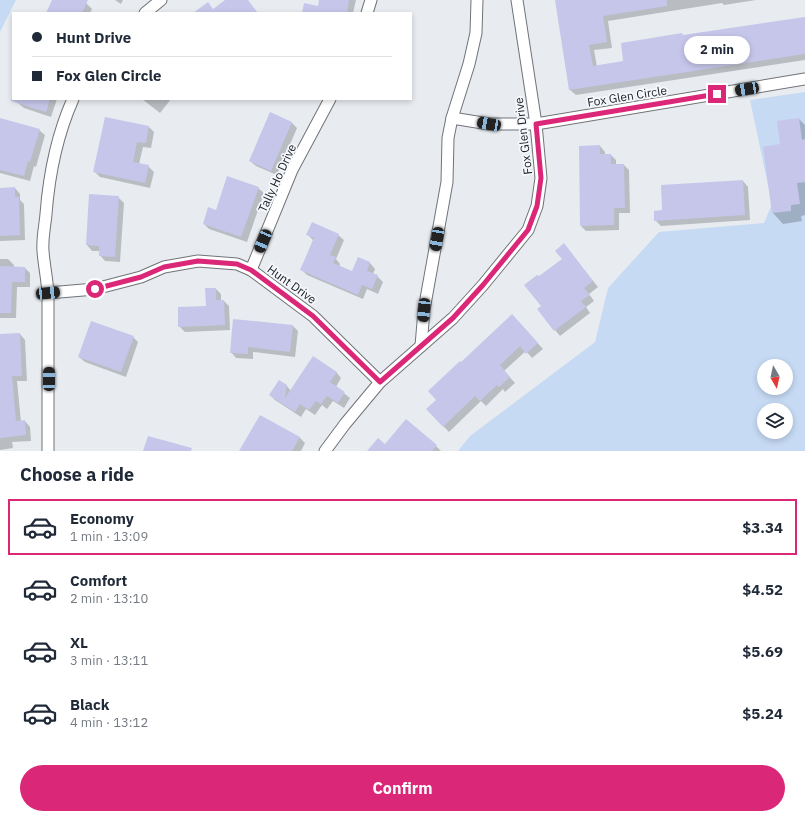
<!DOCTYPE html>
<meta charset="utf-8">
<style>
:root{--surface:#fff;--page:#f2f2f3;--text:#1f2937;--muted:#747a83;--line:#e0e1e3;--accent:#db2777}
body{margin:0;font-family:"IBM Plex Sans",sans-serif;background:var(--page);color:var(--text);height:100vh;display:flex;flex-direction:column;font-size:15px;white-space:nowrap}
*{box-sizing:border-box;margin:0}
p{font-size:13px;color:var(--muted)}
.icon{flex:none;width:22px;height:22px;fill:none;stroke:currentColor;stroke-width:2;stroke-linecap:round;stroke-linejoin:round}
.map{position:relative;height:451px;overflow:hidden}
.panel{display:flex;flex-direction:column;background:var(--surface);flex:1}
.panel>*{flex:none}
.top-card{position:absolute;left:12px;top:12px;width:400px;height:88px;border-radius:0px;box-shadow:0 2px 6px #0003;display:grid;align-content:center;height:88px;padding:0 20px;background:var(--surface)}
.needle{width:26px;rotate:171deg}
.buttons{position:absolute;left:757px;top:359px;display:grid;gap:8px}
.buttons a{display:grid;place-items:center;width:36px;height:36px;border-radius:50%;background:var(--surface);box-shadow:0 2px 6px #0003;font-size:20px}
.end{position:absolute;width:18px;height:18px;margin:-9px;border:5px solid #db2777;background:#fff;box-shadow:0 0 0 2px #fff}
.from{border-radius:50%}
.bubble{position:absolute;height:28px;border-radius:14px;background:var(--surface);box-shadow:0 2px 6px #0003;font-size:13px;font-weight:700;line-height:28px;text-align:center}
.car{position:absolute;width:12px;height:24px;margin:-12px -6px;border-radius:5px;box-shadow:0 0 3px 1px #0007;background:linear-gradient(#222 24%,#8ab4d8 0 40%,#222 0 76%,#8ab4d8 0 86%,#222 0)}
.top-card b{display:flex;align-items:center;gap:14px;height:38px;font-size:15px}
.top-card b+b{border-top:1px solid var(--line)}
.top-card i{width:10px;height:10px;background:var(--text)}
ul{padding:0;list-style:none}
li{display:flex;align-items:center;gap:12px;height:56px;margin:0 8px 6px;padding:0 12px;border:2px solid transparent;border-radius:0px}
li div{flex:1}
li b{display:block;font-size:15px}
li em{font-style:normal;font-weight:700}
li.current{border-color:var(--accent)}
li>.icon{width:36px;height:36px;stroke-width:1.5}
h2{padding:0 20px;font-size:18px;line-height:48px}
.primary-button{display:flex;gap:8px;margin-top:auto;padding:8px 20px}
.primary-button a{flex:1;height:46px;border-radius:24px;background:var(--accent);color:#fff;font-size:16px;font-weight:700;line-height:46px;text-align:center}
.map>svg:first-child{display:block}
.green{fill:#c6daf4;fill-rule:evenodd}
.shadow{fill:#0003}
.building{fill:#c6c6ea}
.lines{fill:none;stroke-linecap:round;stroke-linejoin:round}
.minor-casing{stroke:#707378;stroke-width:13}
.minor{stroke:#fff;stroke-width:11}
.route{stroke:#db2777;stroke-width:5}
.labels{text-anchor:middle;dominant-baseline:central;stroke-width:3.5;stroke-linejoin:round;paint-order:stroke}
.street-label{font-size:12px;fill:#1a1b1d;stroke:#f5f9fe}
</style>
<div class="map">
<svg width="805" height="451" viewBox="0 0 805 451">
<rect width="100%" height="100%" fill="#e8ecf1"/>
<g class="green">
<path d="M0,0H16L0,32Z"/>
<path d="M805,92V451H458L470,436L595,342L608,288L659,232L764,223L772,204L750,100ZM764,366H786V388H764ZM764,410H786V432H764Z"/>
</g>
<g class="shadow">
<path d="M53,0H80L86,3L92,9L90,13H47Z"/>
<path d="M115,0H123L121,4Z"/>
<path d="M320,0H356L353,13H303L318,7Z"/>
<path d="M556,0H756L724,5L722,3L608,21L612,48L594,50L597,67L625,62L684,36L805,18V60L576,95L570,90Z"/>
<path d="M19,99H57L51,117L24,108L18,103Z"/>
<path d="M142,99H171L160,113Z"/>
<path d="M271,114L292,123L297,128L277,175L256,166L250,161Z"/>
<path d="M0,119L39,130L45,135L36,167L34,166L30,181L0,173Z"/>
<path d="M799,119L805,125V215L801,216L802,221L783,224L773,213L764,147L781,145Z"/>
<path d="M149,127L154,132L151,148L143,147L139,164L148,166L154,172L150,188L100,177L95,172Z"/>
<path d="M600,146L605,152V155H611L616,160V165H624L629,170L630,213H619V230L586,231L581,226Z"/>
<path d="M743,181L748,187L750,220L661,226L655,220L664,211Z"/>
<path d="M15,188L20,194V200L24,204L25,240L0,241V189Z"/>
<path d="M258,188L264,193L247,242L209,229L204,224L216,211Z"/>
<path d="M90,196L118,197L124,203L120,262L105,261L100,255V251H92L87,245Z"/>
<path d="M308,235H338L344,240L336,259L340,264L339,267L352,273L358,258L370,263L375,269L373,274L377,276L383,282L378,294L367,289L363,299L307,275L302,270L313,240Z"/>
<path d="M564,245L598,287L589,294L594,301L586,307L590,313L560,336L538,309L542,307L539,277L563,259Z"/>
<path d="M0,259H8L14,265V267L25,268L30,273V287H17L16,318H0Z"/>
<path d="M216,289L221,294V301H224L229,306L230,330L185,332L179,326L207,307Z"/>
<path d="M518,321L543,349L532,358L526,351L504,371L515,383L505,392L503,389L486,406L481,401L449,432L427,409L437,400L461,363Z"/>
<path d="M293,326L298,331L295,357L253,352V359L236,358L231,352Z"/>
<path d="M20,334L25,340L27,381H17L21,422L25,421L30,427L31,441L12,442L13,448L0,450V335Z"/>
<path d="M133,337L138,342L126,377L85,362L79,357Z"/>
<path d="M336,372L341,378L336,387L350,398L344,408L333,401L327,409L322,405L315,415L306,409L301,417L275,400L270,395L286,385L291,391Z"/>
<path d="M288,431L300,438L305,443L301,451H244Z"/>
<path d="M385,445L436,446L441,451H369Z"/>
</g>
<g class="building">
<path d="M52,0H88L82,13H46Z"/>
<path d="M225,0H248L258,13H193L208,2L213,9Z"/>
<path d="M319,0H349L347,13H302L304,3L318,6Z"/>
<path d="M555,0H667V6L603,16L607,42L589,45L593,66L623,61L621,43L682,33L683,35L805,17V54L569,90Z"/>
<path d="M11,99H50L46,112L11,101Z"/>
<path d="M270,112L292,122L271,171L249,161Z"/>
<path d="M105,117L149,126L146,143L137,142L133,162L149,165L145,183L93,172Z"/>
<path d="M0,118L40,129L30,162L28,161L24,176L0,170Z"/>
<path d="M799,118L802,140L805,139V182L797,183L800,204L791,205V211L772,213L763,147L780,144L777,121Z"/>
<path d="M600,145V154H611V164H624L625,208H614V225L580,226L579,146Z"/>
<path d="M227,176L259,187L241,237L203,224L208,207L216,210Z"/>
<path d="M743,180L745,215L654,221V211L662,210L661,185Z"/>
<path d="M15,187V197H19L20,235L0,236V188Z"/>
<path d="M89,194L119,196L115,257L99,256V246L86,245Z"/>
<path d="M312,222L339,234L330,255L336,257L333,263L352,271L358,257L370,262L367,271L378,275L372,289L362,285L358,295L300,270L314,238L306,235Z"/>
<path d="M564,243L593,281L584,288L590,295L581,301L586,307L554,331L537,309L541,306L524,285L537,275L539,276L562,259L555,251Z"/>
<path d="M0,266L25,267V282H12L11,313H0Z"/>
<path d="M205,288H216V300H224L225,325L178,327V307L206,306Z"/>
<path d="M512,314L538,343L526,354L520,346L500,365L510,377L499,387L497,385L480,401L475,396L443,427L426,409L436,400L428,391L460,361L461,362Z"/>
<path d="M233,319L293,325L290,352L248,347V354L230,353Z"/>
<path d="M91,321L134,336L121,372L78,357Z"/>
<path d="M20,333L22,376H12L16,421L25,420L26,435L0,438V334Z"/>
<path d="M313,356L337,372L330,382L345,392L338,403L327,396L321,404L316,401L309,410L300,404L295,412L269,395L279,380L287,385L285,398Z"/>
<path d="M260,415L300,437L292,451H239Z"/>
<path d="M406,419L437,445L432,451H367L378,438L385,444Z"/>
<path d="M148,436L192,448L191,451H143Z"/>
</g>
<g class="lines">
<defs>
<g id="minor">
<path d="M145,13L161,0"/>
<path d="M367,13L371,0"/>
<path d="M452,118L489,124H536L805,79"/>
<path d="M251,270L292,170L330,99"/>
<path d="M48,293L95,289L141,277L164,267L198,261L237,264L251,270L313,316L380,382"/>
<path d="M421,346L424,310L447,182L448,138L452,118L469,64L476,33L477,0"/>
<path d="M48,451V293C47,278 44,265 43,251C42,238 45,226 46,214C49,175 57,135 73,99"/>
<path d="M325,451L345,424L380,382L453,318L483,285L528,230L537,206L541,178L536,124L517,0"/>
</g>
</defs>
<use href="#minor" class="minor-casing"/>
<use href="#minor" class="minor"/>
</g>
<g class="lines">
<path class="route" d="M95,289L141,277L164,267L198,261L237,264L251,270L313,316L380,382L453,318L483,285L528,230L537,206L541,178L536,124L717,94"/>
</g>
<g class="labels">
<g class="street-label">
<text transform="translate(627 96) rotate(-9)">Fox Glen Circle</text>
<text transform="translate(523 136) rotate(-97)">Fox Glen Drive</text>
<text transform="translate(277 178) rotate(-65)">Tally Ho Drive</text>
<text transform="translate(292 284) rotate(36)">Hunt Drive</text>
</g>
</g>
</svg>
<div class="buttons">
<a><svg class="needle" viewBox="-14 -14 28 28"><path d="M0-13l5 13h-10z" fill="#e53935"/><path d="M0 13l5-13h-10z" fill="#747a83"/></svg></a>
<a><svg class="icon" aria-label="layers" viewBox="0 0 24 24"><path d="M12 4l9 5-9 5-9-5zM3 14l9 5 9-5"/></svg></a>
</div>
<i class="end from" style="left:95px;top:289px"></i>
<i class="end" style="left:717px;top:94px"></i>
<div class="bubble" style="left:684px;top:36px;width:66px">2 min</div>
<i class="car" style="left:747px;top:89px;rotate:261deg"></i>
<i class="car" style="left:489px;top:124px;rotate:280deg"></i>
<i class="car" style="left:437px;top:239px;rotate:190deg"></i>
<i class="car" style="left:263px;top:241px;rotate:203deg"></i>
<i class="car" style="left:48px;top:293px;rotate:85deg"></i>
<i class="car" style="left:424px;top:310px;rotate:185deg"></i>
<i class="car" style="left:49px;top:379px;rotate:0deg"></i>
<div class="top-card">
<b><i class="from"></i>Hunt Drive</b>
<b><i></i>Fox Glen Circle</b>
</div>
</div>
<section class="panel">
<h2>Choose a ride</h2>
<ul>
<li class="current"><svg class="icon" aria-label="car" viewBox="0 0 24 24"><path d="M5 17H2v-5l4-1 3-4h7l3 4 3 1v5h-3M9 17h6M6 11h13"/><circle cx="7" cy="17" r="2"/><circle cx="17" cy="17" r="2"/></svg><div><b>Economy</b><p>1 min · 13:09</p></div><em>$3.34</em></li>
<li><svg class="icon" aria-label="car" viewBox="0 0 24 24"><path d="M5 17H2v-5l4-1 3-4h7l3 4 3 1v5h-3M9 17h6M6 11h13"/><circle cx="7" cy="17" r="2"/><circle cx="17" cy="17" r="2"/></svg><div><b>Comfort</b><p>2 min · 13:10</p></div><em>$4.52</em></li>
<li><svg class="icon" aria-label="car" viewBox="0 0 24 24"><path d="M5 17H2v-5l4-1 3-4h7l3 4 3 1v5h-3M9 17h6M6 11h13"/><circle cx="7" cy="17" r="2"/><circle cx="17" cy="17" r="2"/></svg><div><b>XL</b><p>3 min · 13:11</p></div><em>$5.69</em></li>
<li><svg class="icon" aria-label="car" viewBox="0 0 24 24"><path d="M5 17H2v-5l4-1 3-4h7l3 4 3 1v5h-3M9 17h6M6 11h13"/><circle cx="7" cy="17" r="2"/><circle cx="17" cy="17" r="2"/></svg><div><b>Black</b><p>4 min · 13:12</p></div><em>$5.24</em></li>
</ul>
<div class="primary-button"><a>Confirm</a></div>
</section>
